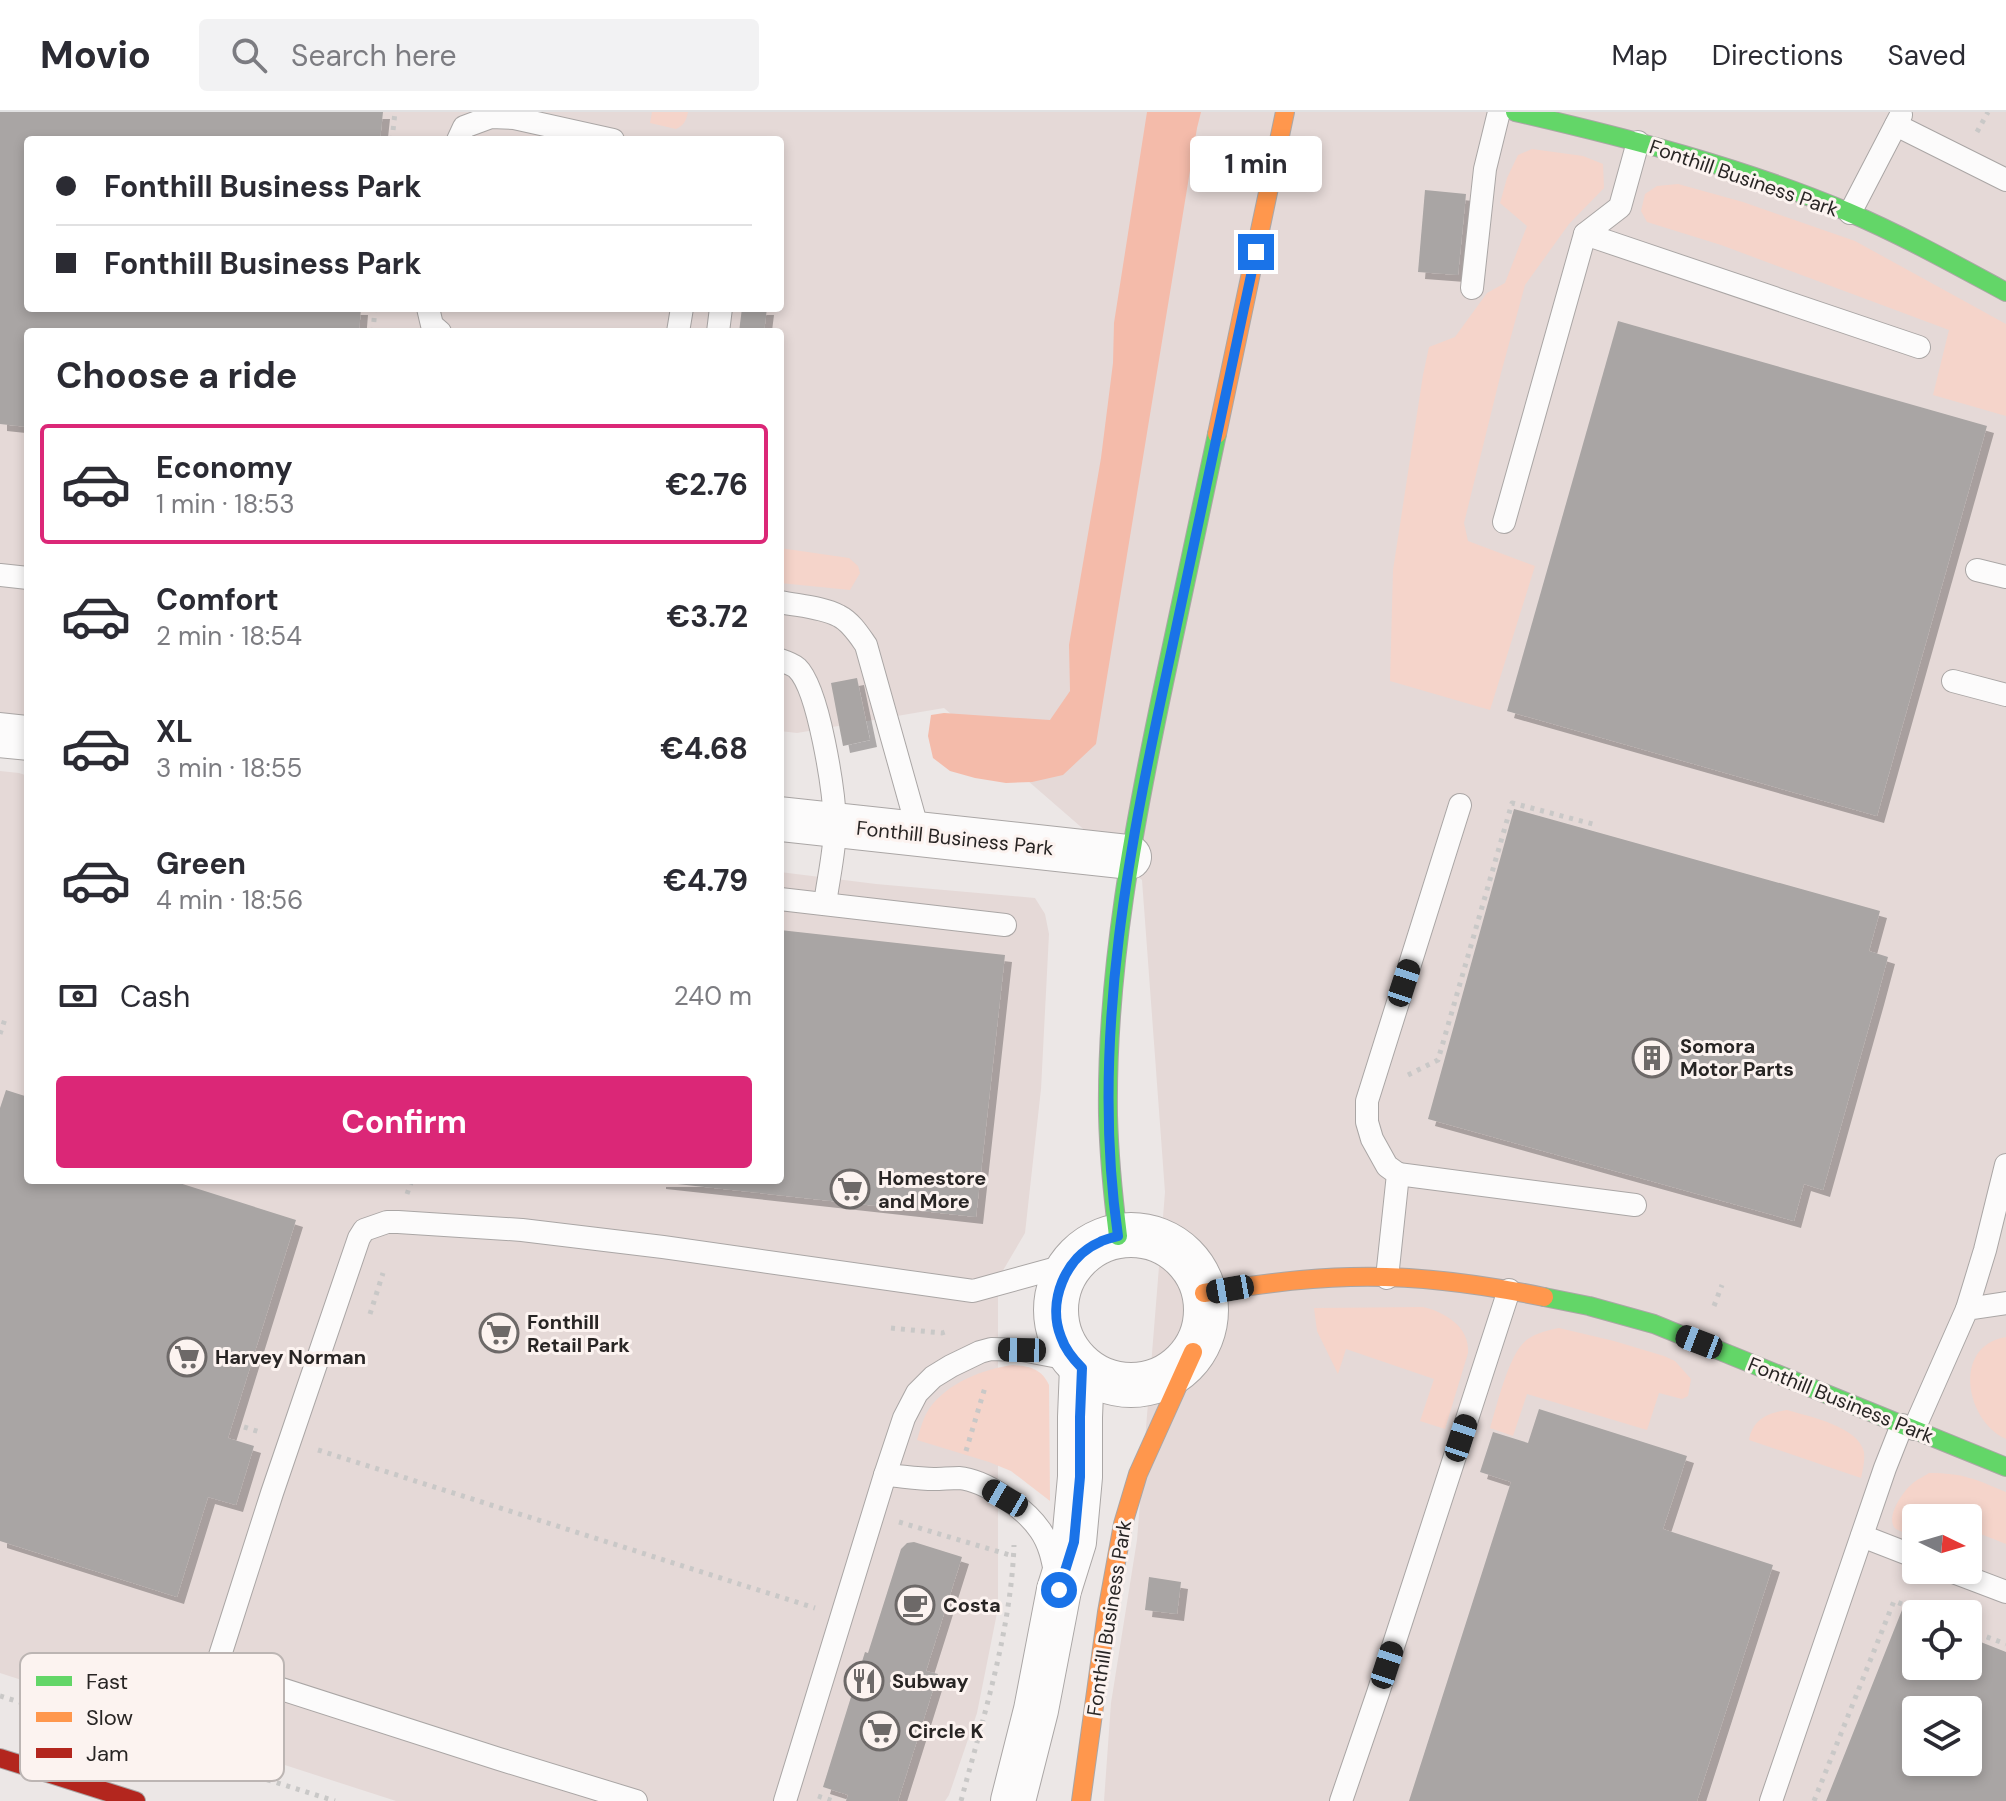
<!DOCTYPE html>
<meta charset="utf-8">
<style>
:root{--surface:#fff;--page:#f2f2f3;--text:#2b2b33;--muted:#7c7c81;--line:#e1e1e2;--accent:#db2777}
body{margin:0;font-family:"DM Sans",sans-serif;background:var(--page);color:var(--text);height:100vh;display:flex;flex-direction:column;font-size:30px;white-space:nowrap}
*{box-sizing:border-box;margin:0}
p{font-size:26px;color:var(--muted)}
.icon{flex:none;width:44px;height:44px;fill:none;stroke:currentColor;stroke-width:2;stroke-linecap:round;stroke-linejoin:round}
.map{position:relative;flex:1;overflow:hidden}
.drawer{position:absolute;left:24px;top:216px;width:760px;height:856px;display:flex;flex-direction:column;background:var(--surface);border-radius:8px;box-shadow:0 4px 12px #0003}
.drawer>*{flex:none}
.guide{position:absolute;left:24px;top:24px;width:760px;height:176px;border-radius:8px;box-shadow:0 4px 12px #0003;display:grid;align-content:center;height:176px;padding:0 32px;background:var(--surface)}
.needle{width:52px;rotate:95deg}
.fabs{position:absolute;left:1902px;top:1392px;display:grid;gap:16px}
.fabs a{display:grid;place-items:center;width:80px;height:80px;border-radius:8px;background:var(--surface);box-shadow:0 4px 12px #0003;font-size:40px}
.end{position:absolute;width:36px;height:36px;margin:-18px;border:10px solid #1a73e8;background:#fff;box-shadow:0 0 0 4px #fff}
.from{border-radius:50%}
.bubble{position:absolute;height:56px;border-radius:8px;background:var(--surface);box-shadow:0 4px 12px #0003;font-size:26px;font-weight:700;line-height:56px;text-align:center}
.car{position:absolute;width:24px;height:48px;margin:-24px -12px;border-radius:10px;box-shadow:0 0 6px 2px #0007;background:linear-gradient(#222 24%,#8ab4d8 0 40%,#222 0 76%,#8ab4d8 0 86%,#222 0)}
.guide b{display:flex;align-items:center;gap:28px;height:76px;font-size:30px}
.guide b+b{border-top:2px solid var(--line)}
.guide i{width:20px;height:20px;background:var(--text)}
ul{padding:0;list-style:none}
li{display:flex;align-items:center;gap:24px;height:120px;margin:0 16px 12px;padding:0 16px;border:4px solid transparent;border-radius:8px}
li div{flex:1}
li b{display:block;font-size:30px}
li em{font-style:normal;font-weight:700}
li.active{border-color:var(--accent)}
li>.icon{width:72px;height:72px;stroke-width:1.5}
h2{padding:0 32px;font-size:36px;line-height:96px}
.pay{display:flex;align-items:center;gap:20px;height:88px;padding:0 32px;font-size:30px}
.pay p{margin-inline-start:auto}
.action{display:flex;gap:16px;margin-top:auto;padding:16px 32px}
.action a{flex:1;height:92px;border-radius:8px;background:var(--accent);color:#fff;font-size:32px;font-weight:700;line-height:92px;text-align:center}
header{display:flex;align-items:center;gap:48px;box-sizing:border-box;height:112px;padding:0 40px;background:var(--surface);border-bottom:2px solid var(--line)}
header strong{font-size:38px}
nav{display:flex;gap:44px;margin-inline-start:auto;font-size:28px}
.search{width:560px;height:72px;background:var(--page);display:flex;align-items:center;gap:20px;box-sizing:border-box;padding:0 28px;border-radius:8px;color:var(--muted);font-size:30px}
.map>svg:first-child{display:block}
.built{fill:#e5d9d7;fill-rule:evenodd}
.green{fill:#f5d4ca}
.forest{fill:#f4bbaa}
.building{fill:#a9a5a4;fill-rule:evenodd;filter:url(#shadow)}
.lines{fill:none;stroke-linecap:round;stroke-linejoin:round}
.lane-casing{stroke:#aaa6a5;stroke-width:24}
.street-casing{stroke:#aaa6a5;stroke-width:46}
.fast-casing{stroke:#aaa6a5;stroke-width:20}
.slow-casing{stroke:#aaa6a5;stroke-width:20}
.jam-casing{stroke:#aaa6a5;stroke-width:20}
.path{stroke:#c9c8c7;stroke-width:5;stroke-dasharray:4 6;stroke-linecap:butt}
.lane{stroke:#fcfbfb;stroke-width:22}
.street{stroke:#fcfbfb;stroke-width:44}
.fast{stroke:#63d668;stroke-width:18}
.slow{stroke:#ff974d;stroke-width:18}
.jam{stroke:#b3261e;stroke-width:18}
.route{stroke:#1a73e8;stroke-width:10}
.labels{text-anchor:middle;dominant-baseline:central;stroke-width:6;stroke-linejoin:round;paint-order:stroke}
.street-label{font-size:20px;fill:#282524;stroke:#fcf3f0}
.poi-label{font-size:20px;font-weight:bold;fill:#282524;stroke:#fcf3f0;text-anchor:start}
.key{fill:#fcf3f0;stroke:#bcb5b3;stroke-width:2}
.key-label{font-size:22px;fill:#282524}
</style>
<header>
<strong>Movio</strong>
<div class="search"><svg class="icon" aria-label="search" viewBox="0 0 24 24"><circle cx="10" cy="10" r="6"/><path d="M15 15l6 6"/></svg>Search here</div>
<nav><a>Map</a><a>Directions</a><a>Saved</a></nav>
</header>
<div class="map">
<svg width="2006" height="1689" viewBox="0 0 2006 1689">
<defs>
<filter id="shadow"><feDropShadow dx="7" dy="7" stdDeviation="0" flood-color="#0004"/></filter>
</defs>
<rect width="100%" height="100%" fill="#ece7e6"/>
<g class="built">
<path d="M0,0H2006V1689H1104L1111,1591L1137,1428L1165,1080L1142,768L944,596L797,621L780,619V220H28V616L0,620ZM28,28H780V196H28ZM1916,1406H1968V1458H1916ZM1916,1502H1968V1554H1916ZM1916,1598H1968V1650H1916Z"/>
<path d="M0,659L19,661L28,664V1068H780V760L876,772L1035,786L1045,802L1049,822L1041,977L1025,1121L998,1167V1496L977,1601L949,1683L945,1689H396L0,1561Z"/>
</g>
<g class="green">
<path d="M652,0H688C686,9 684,13 676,17L650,11Z"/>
<path d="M1532,37L1583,44L1603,52L1604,76L1569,112L1525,173L1501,261L1464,411L1468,429L1535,454L1490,598L1390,569L1393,458L1423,263L1429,235L1455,225L1487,181L1505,171L1527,114L1500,91L1507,66L1518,43Z"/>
<path d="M1678,72L1743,90L1855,129L2006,212V304L1933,283L1949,218L1721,133L1647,110L1641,99L1645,82L1657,74Z"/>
<path d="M780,436L849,446L858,454L860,461L850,478L780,471Z"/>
<path d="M1423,1195C1445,1200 1470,1215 1468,1241L1445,1317L1420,1309L1434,1267L1346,1237L1338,1262L1317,1219L1314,1196Z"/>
<path d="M1559,1216L1614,1229L1664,1244L1675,1249L1691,1267L1688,1284L1682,1287L1659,1281L1647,1318L1527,1282L1513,1324L1490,1316C1497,1294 1509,1239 1528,1227C1536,1221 1549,1218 1559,1216Z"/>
<path d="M2006,1225V1327C1966,1310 1951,1234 2006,1225Z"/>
<path d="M1013,1253C1030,1254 1042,1257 1049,1273L1050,1389L1011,1359L989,1350L917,1328C920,1318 923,1306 929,1297C947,1271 983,1257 1013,1253Z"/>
<path d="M1787,1298C1810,1305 1858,1314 1864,1340C1865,1349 1863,1357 1861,1366L1749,1328C1753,1307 1768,1301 1787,1298Z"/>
<path d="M1929,1361C1963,1361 1975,1367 2006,1380V1432L1968,1417V1406H1940L1925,1400L1923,1406H1916L1915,1424C1909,1422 1901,1420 1896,1417C1884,1407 1903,1379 1912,1372C1916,1368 1923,1365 1929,1361Z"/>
</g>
<path class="forest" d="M1147,0H1201L1197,16L1096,632L1063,663L1032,670L1006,671L975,666L950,659L933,646L928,624L931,603L944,601L1050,608L1070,579L1069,533L1101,346L1113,251L1114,211Z"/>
<g class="building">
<path d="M0,0H383L380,28H28V196H361L359,220H28V315L0,312Z"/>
<path d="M1425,78L1466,82L1458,163L1418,160Z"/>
<path d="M742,196H767L764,220H739Z"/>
<path d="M1618,209L1987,314L1877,704L1507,599Z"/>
<path d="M857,566L870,628L843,634L831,571Z"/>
<path d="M1514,697L1880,799L1869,839L1888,845L1877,886L1823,1078L1804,1072L1794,1109L1428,1007Z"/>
<path d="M780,818L1005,843L976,1105L659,1070V1068H780Z"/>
<path d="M6,978L28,985V1068H170L296,1108L228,1326L254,1334L236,1393L208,1385L177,1485L0,1429V996Z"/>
<path d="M1539,1297L1687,1344L1663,1417L1773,1453L1697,1689H1409L1511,1370L1480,1360L1493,1320L1528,1331Z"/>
<path d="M914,1430L962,1445L926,1559L938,1562L898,1689H846L848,1683L823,1675L865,1540L868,1541L901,1437L907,1431Z"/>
<path d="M1149,1465L1181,1470L1177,1502L1145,1498Z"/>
<path d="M1902,1498L1916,1504V1554H1968V1525L2006,1540V1689H1826ZM1916,1598H1968V1650H1916Z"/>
</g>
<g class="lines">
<defs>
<g id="lane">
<path d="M1896,13L2006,68"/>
<path d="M458,28L464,15L491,5L514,6L613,28"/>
<path d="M1850,101L1901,3"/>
<path d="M1585,122L1919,235"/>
<path d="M1472,176L1485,57L1499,0"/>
<path d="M428,196L432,213L440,220"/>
<path d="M678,220L682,196"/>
<path d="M718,220L721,196"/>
<path d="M1504,410L1585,122L1620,95L1638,30"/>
<path d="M1977,458L2006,465"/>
<path d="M0,463L28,466"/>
<path d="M780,490C799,494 822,495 839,504C851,510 859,523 866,533L919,722"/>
<path d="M780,548C786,550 792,552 797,556C819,577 834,679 835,711C836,734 828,768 825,792"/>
<path d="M1953,569L2006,583"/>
<path d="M780,787L1005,813"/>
<path d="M1398,1062L1635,1093"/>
<path d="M1387,1166L1398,1062L1387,1054L1372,1027L1367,1010V989L1460,693"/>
<path d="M1967,1197L1985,1138L2006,1053"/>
<path d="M1914,1317L1967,1197L2006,1191"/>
<path d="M885,1363C901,1364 917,1367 934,1367C942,1367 950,1366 959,1366C985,1368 1025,1396 1040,1418C1050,1432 1053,1449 1056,1465"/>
<path d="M1862,1424L1916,1445"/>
<path d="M1948,1458L2006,1480"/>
<path d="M636,1689L499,1647L216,1556L272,1381L359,1126L364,1118L387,1110H398L522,1118L663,1135L973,1179L1071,1152"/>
<path d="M785,1689L885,1363L904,1306L917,1281L933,1265L951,1254L980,1240L991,1237L1022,1238L1074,1248"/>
<path d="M1341,1689L1378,1581L1509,1178"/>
<path d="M1771,1689L1885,1356L1902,1313"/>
</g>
<g id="street">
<path d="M0,623L28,626"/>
<path d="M780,707L1129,745"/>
<circle cx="1131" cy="1198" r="75"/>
<path d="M1013,1689L1036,1598L1059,1478L1074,1430L1080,1365V1305L1082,1256"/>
</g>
<g id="fast">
<path d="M1515,0C1628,26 1741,55 1848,100C1902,123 1954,152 2006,180"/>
<path d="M1118,1124C1113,1084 1109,1044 1108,1003C1106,858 1134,713 1164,571C1182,488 1199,405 1217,322"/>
<path d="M1544,1185L1589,1194L1654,1212L2006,1355"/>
</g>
<g id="slow">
<path d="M1217,322L1285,0"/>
<path d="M1204,1181C1252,1173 1301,1166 1350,1165C1414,1163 1481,1172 1544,1185"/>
<path d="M1081,1689L1107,1500L1123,1412L1138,1362L1193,1240"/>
</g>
<path id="jam" d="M0,1646L136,1689"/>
</defs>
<use href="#lane" class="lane-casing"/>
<use href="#street" class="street-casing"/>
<use href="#fast" class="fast-casing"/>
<use href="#slow" class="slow-casing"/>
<use href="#jam" class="jam-casing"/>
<g class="path">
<path d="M1977,20L1988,0"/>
<path d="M392,28L395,0"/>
<path d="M373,220L375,196"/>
<path d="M0,922L6,904"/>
<path d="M1408,963L1438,948L1512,691L1593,712"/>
<path d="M407,1082L412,1068"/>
<path d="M1714,1194L1722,1173"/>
<path d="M370,1202L383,1161"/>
<path d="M891,1216L942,1221L948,1219"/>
<path d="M244,1315L263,1321"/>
<path d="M318,1338L815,1496"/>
<path d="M966,1339L986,1272"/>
<path d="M899,1410L1013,1444"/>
<path d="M1968,1518L2006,1532"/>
<path d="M0,1584L335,1689"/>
<path d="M818,1684L833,1689"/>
<path d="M961,1689C983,1606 1011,1519 1014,1433"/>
<path d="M1814,1689L1894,1489L1927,1502"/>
</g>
<use href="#lane" class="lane"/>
<use href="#street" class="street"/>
<use href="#fast" class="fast"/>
<use href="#slow" class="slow"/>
<use href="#jam" class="jam"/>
</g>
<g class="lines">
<path class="route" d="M1059,1478L1074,1430L1080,1365V1305L1082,1256C1074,1248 1065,1237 1061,1225C1047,1190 1065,1145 1100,1130C1105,1127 1112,1126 1118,1124C1089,924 1131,726 1173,531C1201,400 1228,270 1256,140"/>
</g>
<defs>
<symbol id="building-ring" viewBox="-11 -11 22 22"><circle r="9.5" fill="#fcf3f0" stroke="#6d6968" stroke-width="1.5"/><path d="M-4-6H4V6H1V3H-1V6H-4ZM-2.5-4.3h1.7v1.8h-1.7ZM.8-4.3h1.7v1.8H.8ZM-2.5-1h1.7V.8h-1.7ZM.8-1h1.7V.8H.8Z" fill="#6d6968"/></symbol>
<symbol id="supermarket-ring" viewBox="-11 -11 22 22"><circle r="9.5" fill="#fcf3f0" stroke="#6d6968" stroke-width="1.5"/><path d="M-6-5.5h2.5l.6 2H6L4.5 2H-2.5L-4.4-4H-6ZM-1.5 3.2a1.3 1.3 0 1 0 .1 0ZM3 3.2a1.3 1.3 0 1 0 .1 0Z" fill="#6d6968"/></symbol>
<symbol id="cafe-ring" viewBox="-11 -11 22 22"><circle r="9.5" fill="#fcf3f0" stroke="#6d6968" stroke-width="1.5"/><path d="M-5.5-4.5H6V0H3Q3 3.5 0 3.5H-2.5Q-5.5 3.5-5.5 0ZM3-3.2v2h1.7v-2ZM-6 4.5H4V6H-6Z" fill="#6d6968"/></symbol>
<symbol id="restaurant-ring" viewBox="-11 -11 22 22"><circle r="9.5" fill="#fcf3f0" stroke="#6d6968" stroke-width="1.5"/><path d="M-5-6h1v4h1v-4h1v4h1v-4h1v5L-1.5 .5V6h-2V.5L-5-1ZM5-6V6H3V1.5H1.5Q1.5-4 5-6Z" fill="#6d6968"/></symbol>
</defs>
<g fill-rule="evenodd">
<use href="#building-ring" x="1630" y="924" width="44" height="44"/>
<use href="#supermarket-ring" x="828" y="1055" width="44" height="44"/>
<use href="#supermarket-ring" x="477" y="1199" width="44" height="44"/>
<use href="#supermarket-ring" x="165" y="1223" width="44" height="44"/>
<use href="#cafe-ring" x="893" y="1471" width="44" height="44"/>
<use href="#restaurant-ring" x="842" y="1547" width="44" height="44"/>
<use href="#supermarket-ring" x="858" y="1597" width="44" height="44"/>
</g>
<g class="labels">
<g class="street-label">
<text transform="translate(1744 66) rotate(19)">Fonthill Business Park</text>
<text transform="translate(955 726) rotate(6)">Fonthill Business Park</text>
<text transform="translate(1841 1288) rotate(22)">Fonthill Business Park</text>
<text transform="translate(1109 1506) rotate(-81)">Fonthill Business Park</text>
</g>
<g class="poi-label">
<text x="1680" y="934">Somora<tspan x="1680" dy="23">Motor Parts</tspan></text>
<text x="878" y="1066">Homestore<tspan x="878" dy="23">and More</tspan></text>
<text x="527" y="1210">Fonthill<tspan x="527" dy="23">Retail Park</tspan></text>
<text x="215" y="1245">Harvey Norman</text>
<text x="943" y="1493">Costa</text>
<text x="892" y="1569">Subway</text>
<text x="908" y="1619">Circle K</text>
</g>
</g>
<rect x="20" y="1541" width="264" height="128" rx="12" class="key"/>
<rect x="36" y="1564" width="36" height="10" fill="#63d668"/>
<rect x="36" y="1600" width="36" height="10" fill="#ff974d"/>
<rect x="36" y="1636" width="36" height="10" fill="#b3261e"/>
<g class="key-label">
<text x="86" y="1577">Fast</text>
<text x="86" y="1613">Slow</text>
<text x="86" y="1649">Jam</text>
</g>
</svg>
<div class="fabs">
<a><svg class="needle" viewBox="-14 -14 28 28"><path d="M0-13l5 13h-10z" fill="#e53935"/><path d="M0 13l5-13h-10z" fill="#7c7c81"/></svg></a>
<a><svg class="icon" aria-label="locate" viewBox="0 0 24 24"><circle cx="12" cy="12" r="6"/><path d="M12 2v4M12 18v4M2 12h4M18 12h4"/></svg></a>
<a><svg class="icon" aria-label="layers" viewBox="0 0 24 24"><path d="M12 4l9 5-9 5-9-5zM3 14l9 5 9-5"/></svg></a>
</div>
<i class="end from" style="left:1059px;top:1478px"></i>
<i class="end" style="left:1256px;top:140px"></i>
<div class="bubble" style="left:1190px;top:24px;width:132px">1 min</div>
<i class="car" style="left:1404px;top:871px;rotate:18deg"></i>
<i class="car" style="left:1230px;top:1177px;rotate:260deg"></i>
<i class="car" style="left:1699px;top:1230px;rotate:291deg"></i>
<i class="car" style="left:1022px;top:1238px;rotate:271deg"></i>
<i class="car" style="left:1461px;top:1326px;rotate:18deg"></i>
<i class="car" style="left:1005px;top:1386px;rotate:300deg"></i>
<i class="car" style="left:1387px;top:1553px;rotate:18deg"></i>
<div class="guide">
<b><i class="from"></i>Fonthill Business Park</b>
<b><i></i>Fonthill Business Park</b>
</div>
<section class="drawer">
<h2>Choose a ride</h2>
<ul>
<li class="active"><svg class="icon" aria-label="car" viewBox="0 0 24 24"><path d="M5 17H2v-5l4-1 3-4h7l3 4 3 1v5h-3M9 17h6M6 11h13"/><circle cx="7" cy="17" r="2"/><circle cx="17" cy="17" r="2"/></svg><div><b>Economy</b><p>1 min · 18:53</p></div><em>€2.76</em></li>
<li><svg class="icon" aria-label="car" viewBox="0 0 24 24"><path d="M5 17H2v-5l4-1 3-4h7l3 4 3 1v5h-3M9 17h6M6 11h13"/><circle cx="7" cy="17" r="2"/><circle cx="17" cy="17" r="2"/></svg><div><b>Comfort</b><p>2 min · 18:54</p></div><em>€3.72</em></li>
<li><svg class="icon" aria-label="car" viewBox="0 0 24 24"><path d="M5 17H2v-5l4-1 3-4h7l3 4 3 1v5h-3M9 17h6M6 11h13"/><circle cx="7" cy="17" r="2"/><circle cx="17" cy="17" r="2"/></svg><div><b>XL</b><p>3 min · 18:55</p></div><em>€4.68</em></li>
<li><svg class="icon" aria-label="car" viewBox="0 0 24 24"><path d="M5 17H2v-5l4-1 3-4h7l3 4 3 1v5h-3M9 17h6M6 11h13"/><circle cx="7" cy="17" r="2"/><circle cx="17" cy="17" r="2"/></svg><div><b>Green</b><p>4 min · 18:56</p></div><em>€4.79</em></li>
</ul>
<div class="pay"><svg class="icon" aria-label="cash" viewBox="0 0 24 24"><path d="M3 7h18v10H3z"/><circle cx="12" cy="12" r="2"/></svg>Cash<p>240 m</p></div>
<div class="action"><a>Confirm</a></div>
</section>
</div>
